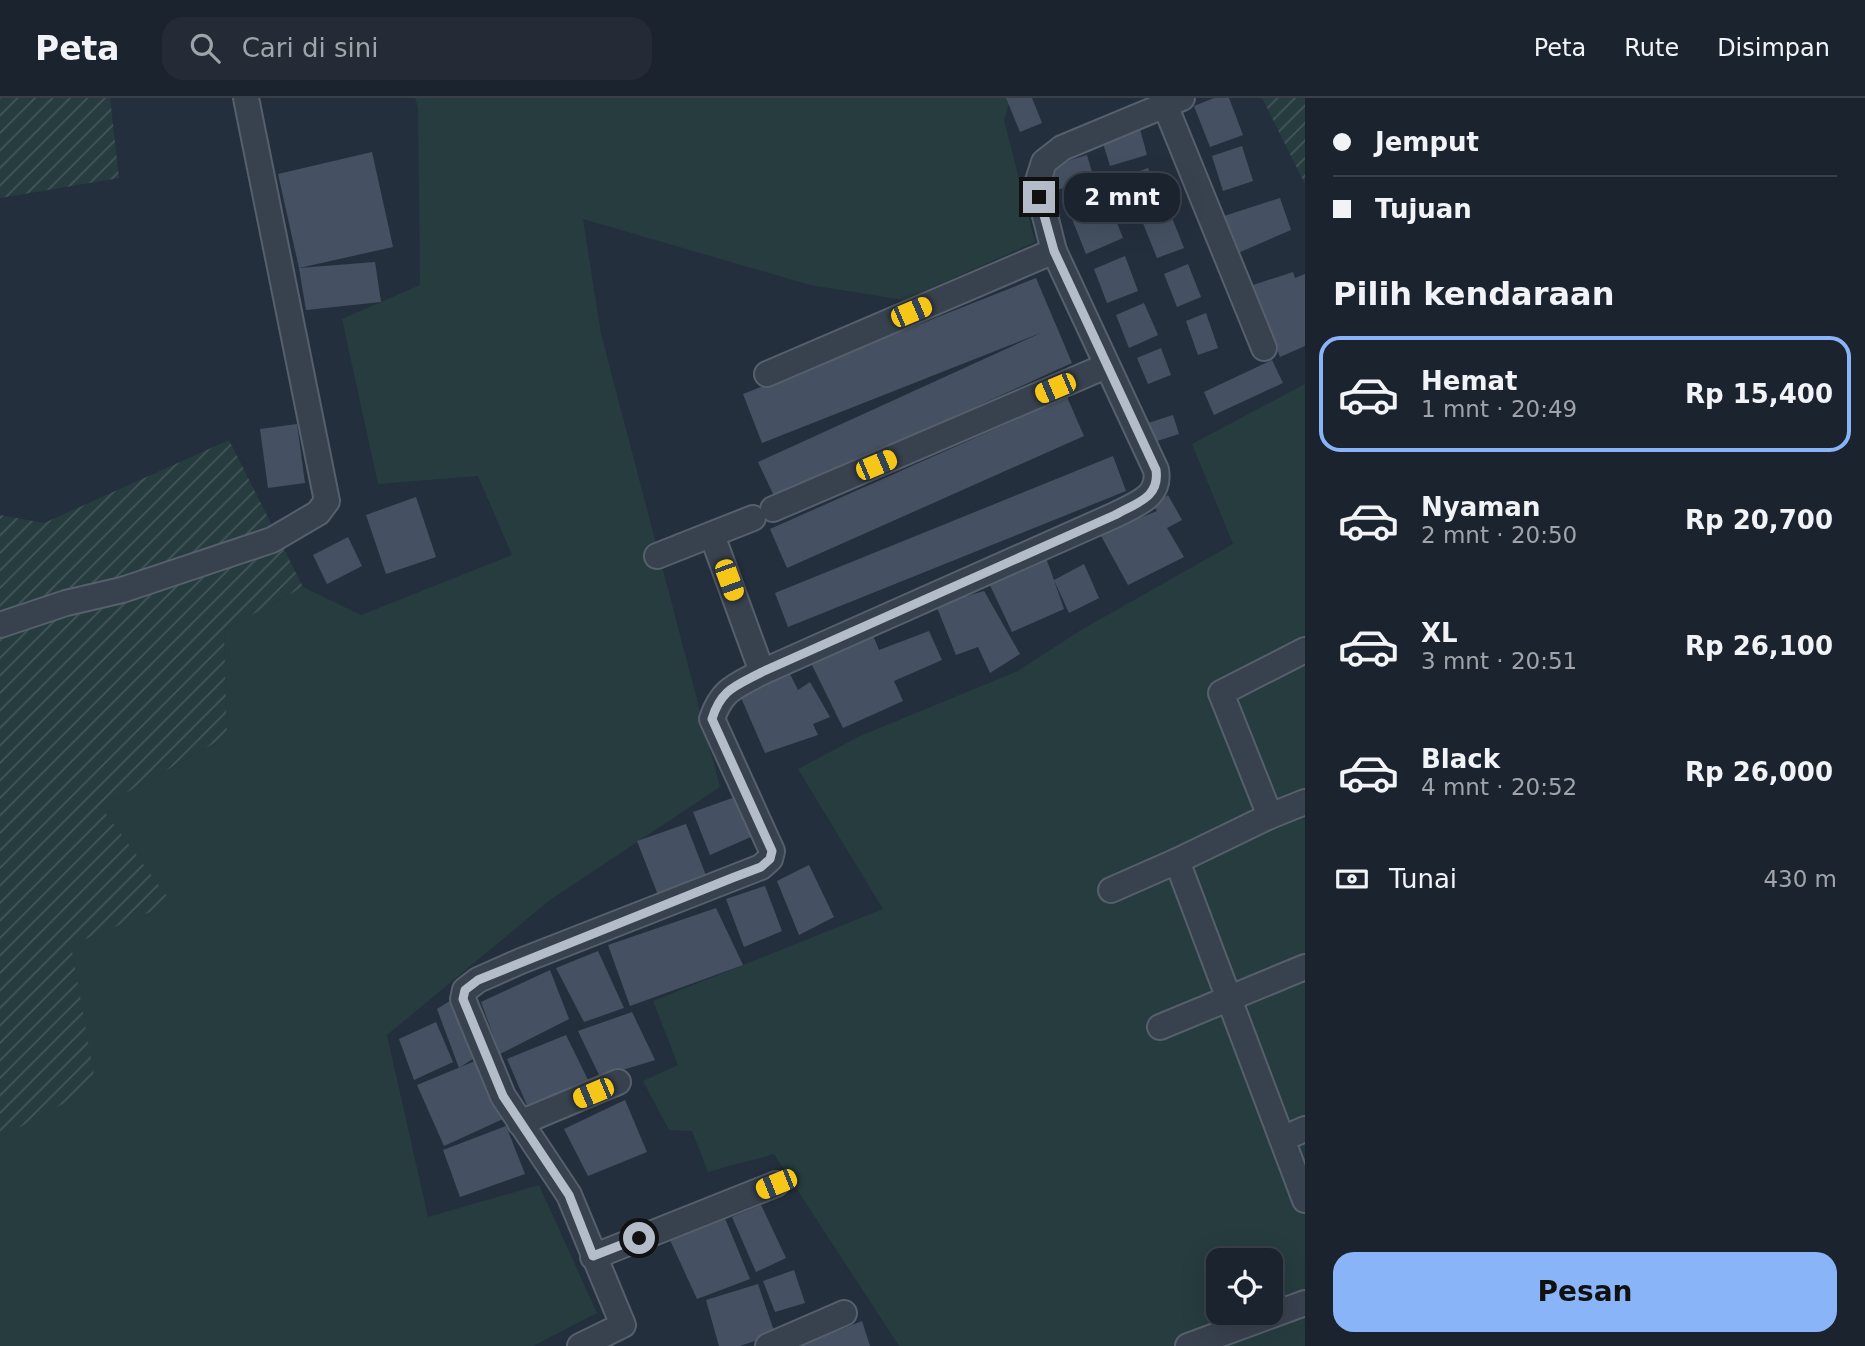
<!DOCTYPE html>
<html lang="id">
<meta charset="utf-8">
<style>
:root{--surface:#1b232e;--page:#242b36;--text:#f1f3f6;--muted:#a0a4aa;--line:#39404a;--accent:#8ab4f8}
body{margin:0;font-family:"DejaVu Sans",sans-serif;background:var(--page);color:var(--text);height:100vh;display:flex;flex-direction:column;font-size:26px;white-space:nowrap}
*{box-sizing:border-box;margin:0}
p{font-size:23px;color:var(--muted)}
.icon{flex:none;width:38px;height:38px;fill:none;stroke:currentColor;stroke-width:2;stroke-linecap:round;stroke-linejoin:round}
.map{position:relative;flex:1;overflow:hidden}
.side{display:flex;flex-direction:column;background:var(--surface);width:560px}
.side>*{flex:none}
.hud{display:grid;align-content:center;height:154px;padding:0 28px;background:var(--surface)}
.tools{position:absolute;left:1206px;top:1150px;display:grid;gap:14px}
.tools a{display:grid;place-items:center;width:77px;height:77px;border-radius:14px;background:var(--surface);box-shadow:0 7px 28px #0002,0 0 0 2px var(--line);font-size:35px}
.end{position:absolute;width:32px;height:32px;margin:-16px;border:9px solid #b4bcc9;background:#111;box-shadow:0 0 0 4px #111}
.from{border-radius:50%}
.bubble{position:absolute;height:49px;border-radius:21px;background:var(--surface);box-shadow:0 7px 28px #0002,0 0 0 2px var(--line);font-size:23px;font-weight:700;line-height:49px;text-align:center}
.car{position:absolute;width:21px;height:42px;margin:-21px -10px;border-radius:9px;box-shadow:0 0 5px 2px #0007;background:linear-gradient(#f5c518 24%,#345 0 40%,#f5c518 0 76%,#345 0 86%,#f5c518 0)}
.hud b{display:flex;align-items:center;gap:24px;height:66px;font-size:26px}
.hud b+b{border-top:2px solid var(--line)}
.hud i{width:18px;height:18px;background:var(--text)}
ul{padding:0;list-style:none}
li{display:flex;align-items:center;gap:21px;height:116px;margin:0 14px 10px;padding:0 14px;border:4px solid transparent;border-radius:21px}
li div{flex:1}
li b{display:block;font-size:26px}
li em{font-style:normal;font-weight:700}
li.on{border-color:var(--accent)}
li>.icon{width:63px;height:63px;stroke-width:1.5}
h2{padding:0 28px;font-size:32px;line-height:84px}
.pay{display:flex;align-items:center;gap:18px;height:77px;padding:0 28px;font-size:26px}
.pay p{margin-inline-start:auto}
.action{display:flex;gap:14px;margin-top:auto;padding:14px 28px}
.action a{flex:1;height:80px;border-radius:21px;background:var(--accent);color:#111;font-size:28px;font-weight:700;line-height:80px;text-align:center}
header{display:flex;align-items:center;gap:42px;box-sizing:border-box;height:98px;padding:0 35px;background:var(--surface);border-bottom:2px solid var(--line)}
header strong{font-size:33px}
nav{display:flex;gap:38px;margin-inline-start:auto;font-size:24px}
.search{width:490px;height:63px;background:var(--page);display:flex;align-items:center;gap:18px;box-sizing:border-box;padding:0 24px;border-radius:21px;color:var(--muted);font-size:26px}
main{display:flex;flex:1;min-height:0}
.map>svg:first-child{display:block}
.grass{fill:#263c3f;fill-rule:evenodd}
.garden{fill:url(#garden-furrows)}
.building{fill:#455162}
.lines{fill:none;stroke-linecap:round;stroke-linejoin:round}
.minor-casing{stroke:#565f6c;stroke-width:28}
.minor{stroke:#38414e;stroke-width:24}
.route{stroke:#b4bcc9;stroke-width:9}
</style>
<header>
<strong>Peta</strong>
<div class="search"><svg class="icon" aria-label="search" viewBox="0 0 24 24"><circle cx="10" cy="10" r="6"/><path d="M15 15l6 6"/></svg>Cari di sini</div>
<nav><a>Peta</a><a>Rute</a><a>Disimpan</a></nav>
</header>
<main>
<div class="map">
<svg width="1305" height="1248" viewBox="0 0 1305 1248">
<defs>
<pattern id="garden-furrows" width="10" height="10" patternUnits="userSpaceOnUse" patternTransform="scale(1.75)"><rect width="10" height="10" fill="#263c3f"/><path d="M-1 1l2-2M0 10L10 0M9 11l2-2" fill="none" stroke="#435659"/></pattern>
</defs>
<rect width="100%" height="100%" fill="#242f3e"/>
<g class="grass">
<path d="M415,0H1011L1004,22L1035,144L904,202L810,187L583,121L601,236L720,689L550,802L387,937L428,1119L539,1087L597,1215L533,1248H0V1040L95,988L71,847L101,709L227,638L224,532L303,489L361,517L512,457L478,378L378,386L342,221L420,187L418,9Z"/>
<path d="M1305,286V1248H899L774,1056L708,1074L692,1033L669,1032L643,983L678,967L653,903L883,811L798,671L860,638L1018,573L1081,532L1233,446L1192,346ZM1218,1162H1270V1214H1218Z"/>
</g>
<g class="garden">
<path d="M0,0H110L119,80L0,100Z"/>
<path d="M1262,0H1305V86Z"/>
<path d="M229,342L303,489L224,532L227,638L101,709L172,805L71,847L96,988L0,1040V417L44,425Z"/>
</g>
<g class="building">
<path d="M1006,0H1032L1042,25L1020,34Z"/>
<path d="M1214,0H1229L1243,37L1210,49L1194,8Z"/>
<path d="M1140,31L1147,57L1110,68L1102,42Z"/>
<path d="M1242,48L1253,83L1223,93L1212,58Z"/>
<path d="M372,54L393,149L299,170L278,76Z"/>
<path d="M1087,57L1094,81L1057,92L1050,68Z"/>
<path d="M1148,70L1161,103L1135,114L1122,80Z"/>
<path d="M1280,100L1291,132L1238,155L1224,118Z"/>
<path d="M1109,105L1123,140L1086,156L1072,121Z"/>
<path d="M1169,112L1184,150L1157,160L1142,123Z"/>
<path d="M1125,158L1138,193L1107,205L1094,171Z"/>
<path d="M375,164L381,204L306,212L299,170Z"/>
<path d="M1188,166L1201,199L1177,209L1164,176Z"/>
<path d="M1293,174L1295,180L1305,176V248L1280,259L1253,187Z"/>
<path d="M1036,180L1072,265L775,400L758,364L1043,234L762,345L743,296Z"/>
<path d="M1144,205L1158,237L1129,250L1116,217Z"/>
<path d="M1206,215L1218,250L1198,257L1186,223Z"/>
<path d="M1161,250L1171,277L1148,286L1137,260Z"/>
<path d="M1272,262L1283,285L1214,317L1204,294Z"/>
<path d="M1067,299L1084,338L787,470L770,431Z"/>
<path d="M1173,317L1179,336L1154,344L1148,325Z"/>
<path d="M297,326L305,385L268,390L260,331Z"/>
<path d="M1113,358L1126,393L788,529L775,495Z"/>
<path d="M1168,397L1182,422L1167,430L1184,459L1128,487L1100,436L1157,413L1153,406Z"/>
<path d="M416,399L436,459L386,476L366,417Z"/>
<path d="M348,439L362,468L327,486L313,457Z"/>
<path d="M1046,460L1054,482L1084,466L1099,500L1069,515L1054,482L1064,511L1012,534L988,483Z"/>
<path d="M984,493L1020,556L990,575L978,549L956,557L936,507Z"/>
<path d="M929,533L942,562L894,583L903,603L843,630L810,563L872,535L879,552Z"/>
<path d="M788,572L798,592L810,584L830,619L813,626L818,637L765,655L739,595Z"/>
<path d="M735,699L753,738L710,757L693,714Z"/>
<path d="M686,726L707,780L658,797L637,743Z"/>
<path d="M809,767L834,819L799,837L777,783Z"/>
<path d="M765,788L782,833L744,849L726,801Z"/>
<path d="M716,810L743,867L630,908L608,847Z"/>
<path d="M598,853L624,910L584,924L556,870Z"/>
<path d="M550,872L569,921L500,956L481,904Z"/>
<path d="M456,899L480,956L459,970L437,911Z"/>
<path d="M632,914L655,962L600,979L578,933Z"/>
<path d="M436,924L453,964L414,982L399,941Z"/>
<path d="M566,937L591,988L529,1012L507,961Z"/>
<path d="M480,961L503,1021L444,1048L417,987Z"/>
<path d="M625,1002L647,1054L588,1078L564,1031Z"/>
<path d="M506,1028L525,1076L460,1099L443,1052Z"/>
<path d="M761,1107L786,1160L756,1174L732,1119Z"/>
<path d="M724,1118L750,1181L697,1201L670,1142Z"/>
<path d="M794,1172L805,1205L775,1214L763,1183Z"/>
<path d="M758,1186L775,1236L740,1248H719L706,1202Z"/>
<path d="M862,1223L870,1248H800Z"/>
</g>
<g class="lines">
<defs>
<g id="minor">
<path d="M1165,7L1264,250"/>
<path d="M767,276L1054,153"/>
<path d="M773,411L1106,268"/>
<path d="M712,437L762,574"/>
<path d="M657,458L753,420"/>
<path d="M0,527L66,505L122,492L272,442L318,415L327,403L246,0"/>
<path d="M1305,552L1221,595L1270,718L1177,763L1305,1102"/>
<path d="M1270,718L1305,704"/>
<path d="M1111,792L1177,763"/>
<path d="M1160,929L1305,869"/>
<path d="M520,1025L618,984"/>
<path d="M1282,1041L1305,1031"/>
<path d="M593,1159L776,1086"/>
<path d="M580,1248L623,1227L569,1097L503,998L467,911L463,901L465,892L478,882L521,863L761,769L770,761L772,753L712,621C722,591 736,588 762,574L1115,417C1136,406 1161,399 1156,372L1054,153L1037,86L1044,64L1062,50L1182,0"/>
<path d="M768,1248L844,1215"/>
<path d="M1188,1248L1305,1205"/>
</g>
</defs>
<use href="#minor" class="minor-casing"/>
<use href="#minor" class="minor"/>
</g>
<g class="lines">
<path class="route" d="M639,1140L593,1158L569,1097L503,998L463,901L465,892L478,882L732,780L761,769L770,761L772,753L712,621C721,591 736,588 762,574L1115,417C1136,405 1160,400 1156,372L1054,153L1039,99"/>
</g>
</svg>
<div class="tools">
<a><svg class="icon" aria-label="locate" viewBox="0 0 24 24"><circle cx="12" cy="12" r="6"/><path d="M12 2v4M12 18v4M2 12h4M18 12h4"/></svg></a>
</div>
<i class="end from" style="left:639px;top:1140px"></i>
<i class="end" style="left:1039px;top:99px"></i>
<div class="bubble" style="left:1064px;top:75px;width:116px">2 mnt</div>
<i class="car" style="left:911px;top:214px;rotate:67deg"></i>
<i class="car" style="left:1055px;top:290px;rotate:247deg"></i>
<i class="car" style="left:876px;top:367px;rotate:67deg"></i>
<i class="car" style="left:729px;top:482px;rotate:160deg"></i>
<i class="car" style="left:593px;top:995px;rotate:247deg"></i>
<i class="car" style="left:776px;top:1086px;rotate:248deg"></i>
</div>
<section class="side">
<div class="hud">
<b><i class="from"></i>Jemput</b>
<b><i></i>Tujuan</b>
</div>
<h2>Pilih kendaraan</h2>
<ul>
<li class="on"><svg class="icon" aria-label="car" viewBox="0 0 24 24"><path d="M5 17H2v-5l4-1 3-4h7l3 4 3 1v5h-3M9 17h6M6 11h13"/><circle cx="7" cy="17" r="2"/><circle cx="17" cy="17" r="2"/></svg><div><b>Hemat</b><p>1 mnt · 20:49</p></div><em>Rp 15,400</em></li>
<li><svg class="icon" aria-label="car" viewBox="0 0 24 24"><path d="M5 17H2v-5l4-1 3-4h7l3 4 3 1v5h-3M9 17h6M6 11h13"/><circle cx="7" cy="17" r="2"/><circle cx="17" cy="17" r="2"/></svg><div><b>Nyaman</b><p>2 mnt · 20:50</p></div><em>Rp 20,700</em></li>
<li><svg class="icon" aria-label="car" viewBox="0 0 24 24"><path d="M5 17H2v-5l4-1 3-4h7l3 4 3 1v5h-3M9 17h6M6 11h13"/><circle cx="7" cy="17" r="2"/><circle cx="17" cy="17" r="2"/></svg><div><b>XL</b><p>3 mnt · 20:51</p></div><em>Rp 26,100</em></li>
<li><svg class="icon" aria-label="car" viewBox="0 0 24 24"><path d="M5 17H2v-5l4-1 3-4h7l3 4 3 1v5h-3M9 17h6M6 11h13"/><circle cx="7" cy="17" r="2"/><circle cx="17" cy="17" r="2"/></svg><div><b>Black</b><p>4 mnt · 20:52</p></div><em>Rp 26,000</em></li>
</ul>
<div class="pay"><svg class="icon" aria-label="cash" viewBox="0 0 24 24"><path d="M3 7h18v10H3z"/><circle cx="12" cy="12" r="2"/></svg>Tunai<p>430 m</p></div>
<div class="action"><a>Pesan</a></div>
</section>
</main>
